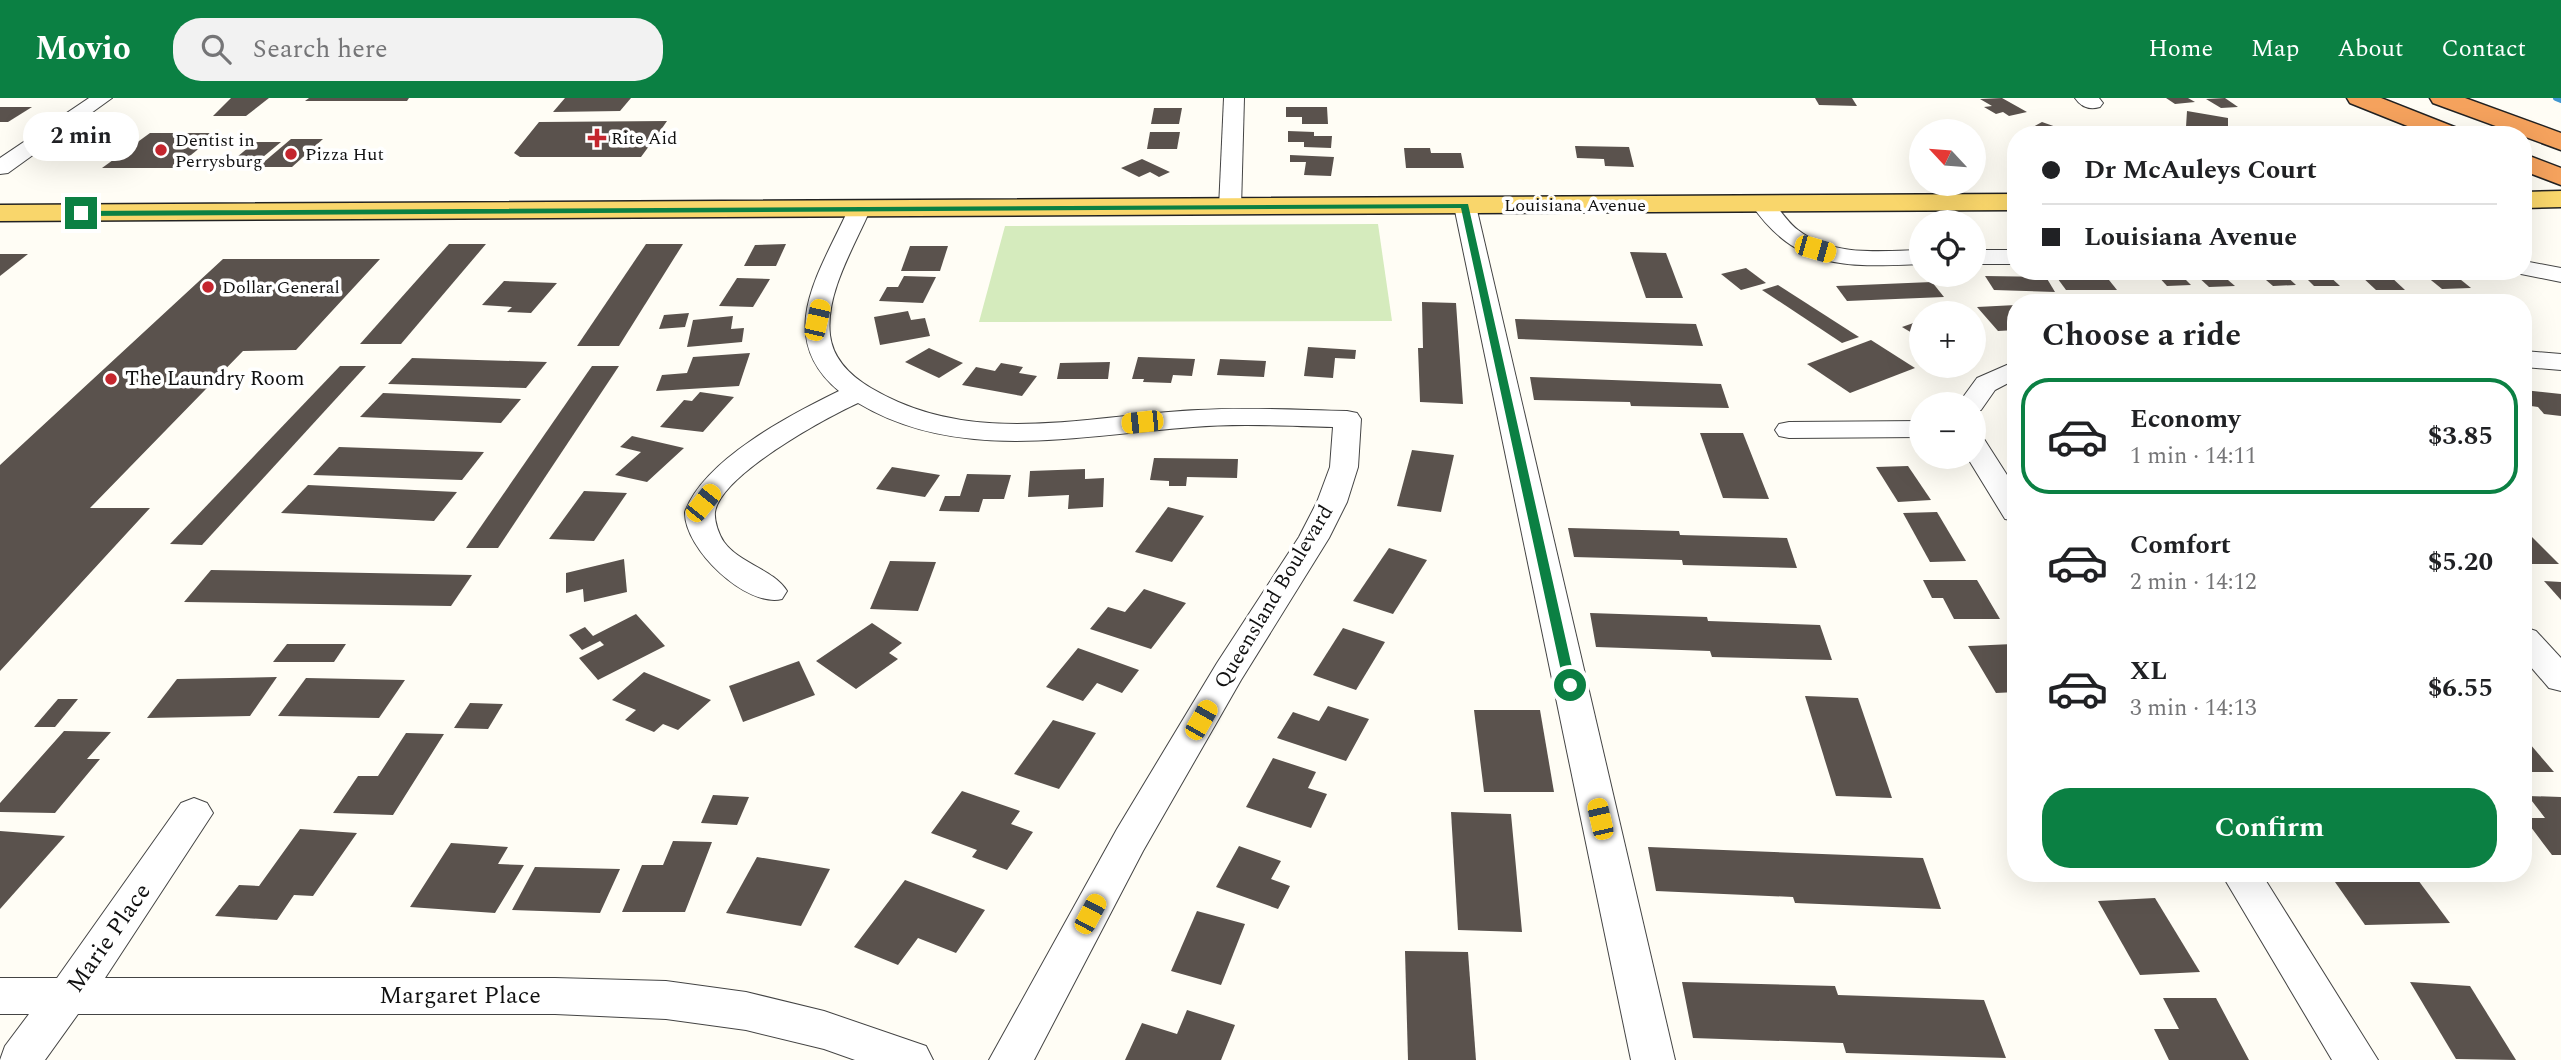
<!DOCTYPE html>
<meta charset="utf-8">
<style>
:root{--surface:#fff;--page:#f2f2f2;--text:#202124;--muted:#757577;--line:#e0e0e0;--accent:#0b8043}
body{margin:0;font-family:Spectral,serif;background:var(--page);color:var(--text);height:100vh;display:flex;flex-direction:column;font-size:26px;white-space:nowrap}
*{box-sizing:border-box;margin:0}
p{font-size:23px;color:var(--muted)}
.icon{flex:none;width:38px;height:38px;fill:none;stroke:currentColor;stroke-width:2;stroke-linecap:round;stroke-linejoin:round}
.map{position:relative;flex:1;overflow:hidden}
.details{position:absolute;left:2007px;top:196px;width:525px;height:588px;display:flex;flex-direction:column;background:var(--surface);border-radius:28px;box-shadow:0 7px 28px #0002}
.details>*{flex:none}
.banner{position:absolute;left:2007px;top:28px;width:525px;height:154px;border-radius:28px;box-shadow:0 7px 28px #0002;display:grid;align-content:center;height:154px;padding:0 35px;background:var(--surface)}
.needle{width:46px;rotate:296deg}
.controls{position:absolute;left:1909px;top:21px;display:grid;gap:14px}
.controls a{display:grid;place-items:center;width:77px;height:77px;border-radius:50%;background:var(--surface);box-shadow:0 7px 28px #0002;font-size:35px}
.end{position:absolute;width:32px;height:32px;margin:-16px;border:9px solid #0b8043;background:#fff;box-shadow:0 0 0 4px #fff}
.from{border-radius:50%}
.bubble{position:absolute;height:49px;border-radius:24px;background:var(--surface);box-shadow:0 7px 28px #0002;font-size:23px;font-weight:700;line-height:49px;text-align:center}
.car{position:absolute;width:21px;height:42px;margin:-21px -10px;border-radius:9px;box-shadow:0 0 5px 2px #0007;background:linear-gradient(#f5c518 24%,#345 0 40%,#f5c518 0 76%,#345 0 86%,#f5c518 0)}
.banner b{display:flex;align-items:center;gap:24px;height:66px;font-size:26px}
.banner b+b{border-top:2px solid var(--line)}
.banner i{width:18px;height:18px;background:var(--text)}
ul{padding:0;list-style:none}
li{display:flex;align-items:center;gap:21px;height:116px;margin:0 14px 10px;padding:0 21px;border:4px solid transparent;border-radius:28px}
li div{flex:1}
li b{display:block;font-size:26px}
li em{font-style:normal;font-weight:700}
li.selected{border-color:var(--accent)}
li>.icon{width:63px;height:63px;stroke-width:1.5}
h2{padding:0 35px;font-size:32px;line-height:84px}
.cta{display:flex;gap:14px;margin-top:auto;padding:14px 35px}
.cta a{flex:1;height:80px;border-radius:28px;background:var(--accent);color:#fff;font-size:28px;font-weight:700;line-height:80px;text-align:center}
header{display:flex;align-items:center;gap:42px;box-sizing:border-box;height:98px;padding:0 35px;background:var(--accent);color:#fff}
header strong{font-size:33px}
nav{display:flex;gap:38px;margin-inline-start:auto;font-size:24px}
.search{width:490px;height:63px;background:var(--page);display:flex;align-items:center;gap:18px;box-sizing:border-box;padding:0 24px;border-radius:28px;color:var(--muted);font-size:26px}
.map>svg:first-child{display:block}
.green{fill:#d5ebbd}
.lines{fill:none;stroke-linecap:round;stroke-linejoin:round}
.stream{stroke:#3f96cf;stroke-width:6}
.building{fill:#5a524d}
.minor-casing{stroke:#444;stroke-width:2}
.major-casing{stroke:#222;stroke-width:3}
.highway-casing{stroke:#222;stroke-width:3}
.minor{fill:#fff;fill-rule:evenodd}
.major{fill:#f9d66b;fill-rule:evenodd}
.highway{fill:#f5a25d;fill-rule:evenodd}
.route{fill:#0b8043}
.poi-dot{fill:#c4262e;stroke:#fff;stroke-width:2.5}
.labels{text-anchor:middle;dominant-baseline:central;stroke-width:7;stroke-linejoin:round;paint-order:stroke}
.far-poi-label{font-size:18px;fill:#111;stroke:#fff;text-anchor:start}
.far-street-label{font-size:18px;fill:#111;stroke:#fff}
.poi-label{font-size:21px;fill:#111;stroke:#fff;text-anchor:start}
.street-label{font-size:21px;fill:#111;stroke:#fff}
.near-street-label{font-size:24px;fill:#111;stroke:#fff}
</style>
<header>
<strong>Movio</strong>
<div class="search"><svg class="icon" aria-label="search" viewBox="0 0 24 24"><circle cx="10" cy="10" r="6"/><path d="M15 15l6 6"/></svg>Search here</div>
<nav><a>Home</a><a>Map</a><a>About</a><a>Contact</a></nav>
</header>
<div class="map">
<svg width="2561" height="962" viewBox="0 0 2561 962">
<rect width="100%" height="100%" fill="#fffdf5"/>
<path class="green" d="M1378,126L1392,223L979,224L1005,128Z"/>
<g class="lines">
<path class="stream" d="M2556,0L2561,2"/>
</g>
<g class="building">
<path d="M231,0H269L246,18H213Z"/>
<path d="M309,0H409L407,3H305Z"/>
<path d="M565,0H631L620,13L553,14Z"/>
<path d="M1815,0H1852L1857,8L1819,7Z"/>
<path d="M2002,0L2027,14L2009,18L2003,14L1996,16L1984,9L1992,8L1980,1Z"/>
<path d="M2166,0H2188L2195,4L2175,6Z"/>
<path d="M2225,0L2238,9L2221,10L2206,1Z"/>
<path d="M0,9H32L8,24H0Z"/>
<path d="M1286,9H1327L1328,26H1302V19H1286Z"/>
<path d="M1154,10H1182L1179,26H1151Z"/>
<path d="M2187,13L2228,20V30L2217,28L2218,34L2186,29Z"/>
<path d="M667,23L658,36H672L667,43L652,44L641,59H520L514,55L539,24Z"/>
<path d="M2042,24L2076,36V37H2045L2029,31Z"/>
<path d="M1288,33L1314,34V38H1332L1331,50L1304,49V44H1288Z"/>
<path d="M1150,34H1180L1177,51H1147Z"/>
<path d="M150,35H218L175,70H102Z"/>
<path d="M291,41H323L292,69H258Z"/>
<path d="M255,44H281L251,69H225Z"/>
<path d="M1575,48L1629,49L1634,69L1605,68L1604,61L1577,60Z"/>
<path d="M1404,50H1430L1431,55H1461L1464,70H1406Z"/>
<path d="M1290,57L1334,59L1331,78L1304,77L1306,64H1290Z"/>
<path d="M1142,61L1170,74L1159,79L1150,74L1139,79L1121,70Z"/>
<path d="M449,146H486L401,246H360Z"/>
<path d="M646,146H683L619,248H577Z"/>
<path d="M786,146L776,168H744L755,147Z"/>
<path d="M910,148H948L940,173H901Z"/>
<path d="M1630,154L1666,155L1683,200H1646Z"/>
<path d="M0,156H28L0,178Z"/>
<path d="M223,161H380L296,252L243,253L90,410H150L0,573V367Z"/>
<path d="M1746,170L1766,185L1741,192L1721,176Z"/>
<path d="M2283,175L2296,187L2273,188L2259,176Z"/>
<path d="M2301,175H2326L2340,188H2314Z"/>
<path d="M2195,176H2221L2235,188L2209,189Z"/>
<path d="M2055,177H2105L2117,192H2066Z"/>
<path d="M2157,177H2181L2191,187L2167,188Z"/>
<path d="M2455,177L2471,190L2442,191L2426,178Z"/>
<path d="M904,178L936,179L923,205L879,203L887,189H898Z"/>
<path d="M1985,178L2046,179L2055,194L1994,192Z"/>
<path d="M2361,178H2390L2405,192H2376Z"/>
<path d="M737,180L770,181L753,209L719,208Z"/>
<path d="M504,183L557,185L531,215L507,214L512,209L482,207Z"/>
<path d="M1932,184L1944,199L1847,203L1836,188Z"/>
<path d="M1778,187L1859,239L1842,245L1762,192Z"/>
<path d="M1422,204L1456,205L1463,306L1420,304L1418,250H1423Z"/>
<path d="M2016,207V232L1998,233L1977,209Z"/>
<path d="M908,213L911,222L925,220L930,238L880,247L874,219Z"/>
<path d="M689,215L685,229L659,231L664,217Z"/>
<path d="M733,218L731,231L744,230L742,244L687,249L693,222Z"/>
<path d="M1515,221L1696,226L1703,248L1518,241Z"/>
<path d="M1922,222V241L1902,229Z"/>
<path d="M1871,242L1915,270L1850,295L1807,266Z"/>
<path d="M1308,249L1356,252L1355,261L1335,260L1333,280L1304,278Z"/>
<path d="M929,250L963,265L939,280L905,264Z"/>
<path d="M750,255L739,288L656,293L662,277L687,275L693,259Z"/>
<path d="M1138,259L1195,261L1192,278L1173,277L1171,285L1143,284L1144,281H1132Z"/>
<path d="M412,260L547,264L526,290L388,286Z"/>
<path d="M1220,261L1266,263L1264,279L1217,277Z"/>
<path d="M1110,264L1108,281H1057L1060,265Z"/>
<path d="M1001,265L1023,269L1019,275L1037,278L1022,298L962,287L976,269L995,273Z"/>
<path d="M340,268H366L202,447L170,446Z"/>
<path d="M592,268H619L498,450H466Z"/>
<path d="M1530,279L1721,286L1729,310L1631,308L1630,304L1534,302Z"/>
<path d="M2524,292L2561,296V318L2544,316L2538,309L2524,307Z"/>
<path d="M700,294L734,299L703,334L660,329L684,302L692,303Z"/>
<path d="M383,295L521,301L501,325L360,319Z"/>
<path d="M1700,335H1743L1769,401L1723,400Z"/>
<path d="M632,338L684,350L647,384L615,377L641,354L620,349Z"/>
<path d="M339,349L484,354L462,382L313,377Z"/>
<path d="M1412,352L1454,357L1441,414L1397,408Z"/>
<path d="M1154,360L1238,361L1237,380L1187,379L1186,388H1169V383L1150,382Z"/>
<path d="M1908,368L1931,402L1898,404L1876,369Z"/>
<path d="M892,369L940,377L925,399L876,391Z"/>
<path d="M1085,371V381L1104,380L1103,409L1068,411L1069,397L1028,399L1030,373Z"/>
<path d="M967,376L1011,377L1004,401H983L979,414L939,413L945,398H960Z"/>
<path d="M308,387L457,394L434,423L281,415Z"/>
<path d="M584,393L627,395L594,443L549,441Z"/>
<path d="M1168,409L1204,418L1172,464L1135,454Z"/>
<path d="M1937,414L1966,463L1930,464L1903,415Z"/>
<path d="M1568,430L1679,433L1680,437L1787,440L1797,470L1683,467L1682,462L1574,459Z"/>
<path d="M2524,431L2559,466H2524Z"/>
<path d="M1389,450L1427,462L1393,516L1353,503Z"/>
<path d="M624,461L627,494L584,504L583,491L566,495V475Z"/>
<path d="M890,463L936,464L918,513L870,511Z"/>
<path d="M211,472L472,477L451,508L184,504Z"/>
<path d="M1923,482H1977L2000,521H1954L1943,500H1932Z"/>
<path d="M2544,483L2561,484V502Z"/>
<path d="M1144,491L1186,505L1151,551L1090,531L1108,509L1125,514Z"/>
<path d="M1590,515L1707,519L1708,523L1820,527L1832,562L1712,559L1710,553L1596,549Z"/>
<path d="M636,516L665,548L598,582L579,560L604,547L600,543L582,552L569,537L585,529L593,538Z"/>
<path d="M872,525L902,545L889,555L898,561L856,591L816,563Z"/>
<path d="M1343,530L1385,544L1356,592L1313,577Z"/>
<path d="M287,546H346L334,564H273Z"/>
<path d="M2013,546L2016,551V594L1996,595L1968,548Z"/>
<path d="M1078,550L1139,572L1122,595L1097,585L1083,603L1046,589Z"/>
<path d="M799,563L815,597L743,624L729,588Z"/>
<path d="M644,574L711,602L678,632L663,626L654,634L625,622L636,612L612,602Z"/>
<path d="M277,579L250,618L147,620L177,581Z"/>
<path d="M306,580L405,582L379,620L278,618Z"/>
<path d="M1805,598L1858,600L1892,700L1836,698Z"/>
<path d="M58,601H78L55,629H34Z"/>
<path d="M470,605L503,606L488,631L454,630Z"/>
<path d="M1328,608L1369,621L1346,663L1277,640L1293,614L1319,623Z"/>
<path d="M1474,612H1540L1554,694H1484Z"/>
<path d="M1053,622L1096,635L1059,691L1014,676Z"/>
<path d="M64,633L111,634L87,661H100L55,715L0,714V705Z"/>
<path d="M406,635L444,636L393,717L333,715L358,678H378Z"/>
<path d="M2524,639L2554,674H2524Z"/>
<path d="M1273,660L1316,674L1308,690L1327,696L1311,730L1246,709Z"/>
<path d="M962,693L1020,713L1011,726L1033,734L1007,772L972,759L977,752L931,735Z"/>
<path d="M713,697L749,699L737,727L701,725Z"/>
<path d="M2528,698L2561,699V757H2552L2524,720H2545Z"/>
<path d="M1451,714L1511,716L1522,834L1458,832Z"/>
<path d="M300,731L357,735L313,798L294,797L277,822L215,818L239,787L259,788Z"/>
<path d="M0,733L65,738L0,811Z"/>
<path d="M673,743L712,744L685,814H622L642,767H663Z"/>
<path d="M451,745L508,749L498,766L524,767L495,815L410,809Z"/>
<path d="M1239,748L1281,763L1271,781L1290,788L1278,811L1216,789Z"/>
<path d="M1648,749L1923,760L1941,811L1795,805L1793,799L1656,793Z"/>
<path d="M757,759L830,771L801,828L726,815Z"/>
<path d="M535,769L620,771L600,815L512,812Z"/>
<path d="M905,782L985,812L956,855L918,840L898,867L854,849Z"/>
<path d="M2418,782L2450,825L2365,827L2335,784Z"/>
<path d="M2155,800L2200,874L2140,877L2098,803Z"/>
<path d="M1197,813L1245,826L1221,887L1171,873Z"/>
<path d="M1405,853L1468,854L1476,962H1408Z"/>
<path d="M1682,884L1835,888L1838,897L1984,902L2006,960L1846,955L1843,945L1693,940Z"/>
<path d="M2410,884L2470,888L2516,962L2456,961Z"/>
<path d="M2163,900H2216L2249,962H2169L2154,931H2179Z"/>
<path d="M1187,912L1235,927L1221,962H1125L1142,925L1177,936Z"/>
</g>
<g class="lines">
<defs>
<g id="minor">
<path d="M89,0H112L8,75L0,76V60Z"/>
<path d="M1224,0H1244L1241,110L1238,115H1222L1219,110Z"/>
<path d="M2075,0H2099L2103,5L2100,9C2090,12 2081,9 2075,0Z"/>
<path d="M1762,99C1777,103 1785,123 1798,132C1833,159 1880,153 1922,152V166C1848,169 1797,173 1751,106L1754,101Z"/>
<path d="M1465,101L1473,103L1476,108L1675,962H1631L1454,108L1457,103Z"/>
<path d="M859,105L867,107L870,112C854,149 825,196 830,237C833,262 851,278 871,290C974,351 1086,317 1198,312C1248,309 1297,312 1347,313L1357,315L1361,321L1358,369L1347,404L1329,440L1241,582L1143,753L1034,962H989L1117,731L1217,565L1299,439L1317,404L1330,369L1333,329C1286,328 1239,325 1193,329C1082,337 959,366 858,305C825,320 721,377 715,414C714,423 719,437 724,444C740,466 773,471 787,493L782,501C747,510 684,451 685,414C704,361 792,316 839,293C773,238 820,174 848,112L851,107Z"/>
<rect x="1974" y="152" width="42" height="14"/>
<path d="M2524,163L2561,170V184L2516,175L2514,173H2524Z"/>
<path d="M2524,253L2561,256V272L2524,269Z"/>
<path d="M2016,263V281L1995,292L1981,312L1974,313V306H1958L1977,280Z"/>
<path d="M1922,323V339L1789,340L1779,338L1775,332L1779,326L1789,324Z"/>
<path d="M1974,339L1984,341L2016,391V423L2005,421L1967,359H1974Z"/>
<path d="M2524,529L2536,533L2561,560V593L2549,590L2524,561Z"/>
<path d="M194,700L207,705L213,715L105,880H555L666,883L746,894L824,913L926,948L933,962H855L824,951L746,932L666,921L555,916H78L45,962H0L5,948L29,916H0V880H57L181,705Z"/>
<path d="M2221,775H2261L2378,962H2332Z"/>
</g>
<g id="major">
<path d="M2561,93V109L2524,110V94Z"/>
<path d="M2016,96V112L0,123V107Z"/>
</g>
<g id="highway">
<path d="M2347,0H2381L2462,32L2465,37H2430L2350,5Z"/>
<path d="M2430,0H2465L2561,35V52L2433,5Z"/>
<path d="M2524,56L2561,70V87L2524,73Z"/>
</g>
</defs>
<use href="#minor" class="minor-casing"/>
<use href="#major" class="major-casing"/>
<use href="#highway" class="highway-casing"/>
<use href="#minor" class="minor"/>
<use href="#major" class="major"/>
<use href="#highway" class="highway"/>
</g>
<path class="route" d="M1468,106L1576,587L1570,592L1564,587L1461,110L81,118L77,115L81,113Z"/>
<g class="poi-dot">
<path d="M593.5 29.5h7v7h7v7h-7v7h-7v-7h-7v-7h7z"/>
<circle cx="161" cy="52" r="7"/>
<circle cx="291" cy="56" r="7"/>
<circle cx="208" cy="189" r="7"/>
<circle cx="111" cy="281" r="7"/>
</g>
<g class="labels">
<g class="far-poi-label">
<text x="611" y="40">Rite Aid</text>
<text x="175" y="42">Dentist in<tspan x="175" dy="21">Perrysburg</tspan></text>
<text x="305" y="56">Pizza Hut</text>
<text x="222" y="189">Dollar General</text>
</g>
<g class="far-street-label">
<text x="1575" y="107">Louisiana Avenue</text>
</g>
<g class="poi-label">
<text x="125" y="281">The Laundry Room</text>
</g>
<g class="street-label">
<text transform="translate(1274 499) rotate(-59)">Queensland Boulevard</text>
</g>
<g class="near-street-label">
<text transform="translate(109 840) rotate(-55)">Marie Place</text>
<text x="460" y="898">Margaret Place</text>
</g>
</g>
</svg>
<div class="controls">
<a><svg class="needle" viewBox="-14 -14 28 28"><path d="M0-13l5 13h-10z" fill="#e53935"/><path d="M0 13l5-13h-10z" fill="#757577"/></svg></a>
<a><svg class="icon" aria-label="locate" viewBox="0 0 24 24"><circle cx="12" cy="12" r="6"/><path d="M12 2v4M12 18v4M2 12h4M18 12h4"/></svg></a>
<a>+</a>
<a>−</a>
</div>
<i class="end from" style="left:1570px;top:587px"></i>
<i class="end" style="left:81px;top:115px"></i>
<div class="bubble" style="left:23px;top:14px;width:116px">2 min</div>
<i class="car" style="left:1815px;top:151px;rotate:106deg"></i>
<i class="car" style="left:817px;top:222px;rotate:13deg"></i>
<i class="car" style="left:1142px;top:324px;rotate:264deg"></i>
<i class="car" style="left:703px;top:405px;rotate:39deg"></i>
<i class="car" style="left:1201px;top:622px;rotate:30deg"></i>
<i class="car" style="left:1600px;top:721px;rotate:347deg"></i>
<i class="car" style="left:1090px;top:816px;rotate:28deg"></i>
<div class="banner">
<b><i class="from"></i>Dr McAuleys Court</b>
<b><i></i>Louisiana Avenue</b>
</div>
<section class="details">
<h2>Choose a ride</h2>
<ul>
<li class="selected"><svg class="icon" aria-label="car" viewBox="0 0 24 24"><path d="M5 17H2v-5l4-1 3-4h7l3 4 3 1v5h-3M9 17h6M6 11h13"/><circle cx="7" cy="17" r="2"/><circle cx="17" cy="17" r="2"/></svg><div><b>Economy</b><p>1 min · 14:11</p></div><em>$3.85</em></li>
<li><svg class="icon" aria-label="car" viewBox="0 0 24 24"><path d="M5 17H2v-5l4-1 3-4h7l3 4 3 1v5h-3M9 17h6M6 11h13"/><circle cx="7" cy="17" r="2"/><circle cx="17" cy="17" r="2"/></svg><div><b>Comfort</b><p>2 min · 14:12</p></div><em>$5.20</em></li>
<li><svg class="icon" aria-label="car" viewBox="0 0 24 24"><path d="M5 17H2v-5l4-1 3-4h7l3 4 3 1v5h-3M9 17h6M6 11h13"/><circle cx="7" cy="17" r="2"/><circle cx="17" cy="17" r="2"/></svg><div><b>XL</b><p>3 min · 14:13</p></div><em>$6.55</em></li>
</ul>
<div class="cta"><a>Confirm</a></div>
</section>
</div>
